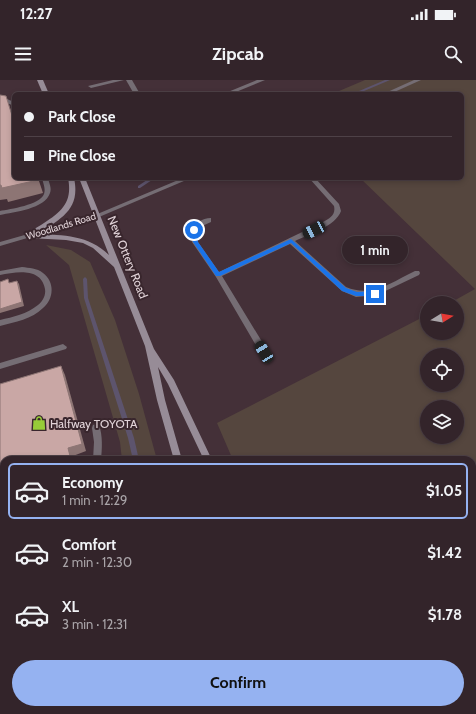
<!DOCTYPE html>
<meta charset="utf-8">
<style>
:root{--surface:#33242a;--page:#3b2c32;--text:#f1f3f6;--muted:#a9a4a8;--line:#4e4147;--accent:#95b2f1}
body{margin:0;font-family:Cabin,sans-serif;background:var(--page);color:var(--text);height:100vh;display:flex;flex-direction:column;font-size:15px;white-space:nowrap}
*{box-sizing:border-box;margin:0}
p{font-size:13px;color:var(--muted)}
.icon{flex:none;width:22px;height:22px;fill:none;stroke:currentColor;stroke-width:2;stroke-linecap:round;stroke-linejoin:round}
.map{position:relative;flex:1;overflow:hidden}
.sheet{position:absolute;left:0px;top:376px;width:476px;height:258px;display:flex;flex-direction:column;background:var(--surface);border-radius:12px 12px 0 0;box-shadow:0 2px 6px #0003,0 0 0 1px var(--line)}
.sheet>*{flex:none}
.guide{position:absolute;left:12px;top:12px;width:452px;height:88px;border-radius:6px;box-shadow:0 2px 6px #0003,0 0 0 1px var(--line);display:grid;align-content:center;height:88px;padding:0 12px;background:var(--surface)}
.needle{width:26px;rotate:79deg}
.fabs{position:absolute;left:420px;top:216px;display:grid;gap:8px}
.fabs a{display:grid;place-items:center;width:44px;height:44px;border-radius:50%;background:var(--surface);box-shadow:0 2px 6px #0003,0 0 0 1px var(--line);font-size:20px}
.end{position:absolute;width:18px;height:18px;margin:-9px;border:5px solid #1a73e8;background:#fff;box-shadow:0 0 0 2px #fff}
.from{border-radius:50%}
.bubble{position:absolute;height:28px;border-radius:14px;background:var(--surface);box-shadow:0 2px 6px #0003,0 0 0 1px var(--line);font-size:13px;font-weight:700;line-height:28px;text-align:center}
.car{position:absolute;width:12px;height:24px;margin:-12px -6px;border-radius:5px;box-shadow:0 0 3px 1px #0007;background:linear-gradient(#222 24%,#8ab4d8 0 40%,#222 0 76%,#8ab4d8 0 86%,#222 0)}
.guide b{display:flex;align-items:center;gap:14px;height:38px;font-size:15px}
.guide b+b{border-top:1px solid var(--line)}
.guide i{width:10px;height:10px;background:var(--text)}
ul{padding:7px 0 0;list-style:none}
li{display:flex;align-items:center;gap:12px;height:56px;margin:0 8px 6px;padding:0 4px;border:2px solid transparent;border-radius:6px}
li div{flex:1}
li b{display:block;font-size:15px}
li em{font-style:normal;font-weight:700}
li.active{border-color:var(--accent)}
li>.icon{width:36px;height:36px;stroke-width:1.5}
.button{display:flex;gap:8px;margin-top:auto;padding:8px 12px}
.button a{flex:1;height:46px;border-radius:24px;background:var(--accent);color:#111;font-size:16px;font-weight:700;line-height:46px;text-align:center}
.status{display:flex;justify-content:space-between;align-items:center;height:28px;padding:0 20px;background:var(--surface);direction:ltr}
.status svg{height:11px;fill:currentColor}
header{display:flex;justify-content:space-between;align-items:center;height:52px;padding:0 12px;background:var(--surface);font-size:18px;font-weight:700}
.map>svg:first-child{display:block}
.green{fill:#55463e;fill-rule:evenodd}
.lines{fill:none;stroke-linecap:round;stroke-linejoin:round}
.stream{fill:#5d546d;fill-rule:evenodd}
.service{fill:#756d74;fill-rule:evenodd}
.minor{fill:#756d74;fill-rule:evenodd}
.secondary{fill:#978c97;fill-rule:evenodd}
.shaded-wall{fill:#8d7574}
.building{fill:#c9a7a5;stroke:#8d7574}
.route{fill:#1a73e8}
.labels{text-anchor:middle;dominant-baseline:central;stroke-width:4;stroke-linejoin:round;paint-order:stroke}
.far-street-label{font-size:10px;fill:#e1d3d8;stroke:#39262d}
.street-label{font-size:12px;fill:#e1d3d8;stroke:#39262d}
.poi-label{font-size:12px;fill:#e1d3d8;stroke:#39262d;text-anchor:start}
</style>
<div class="status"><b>12:27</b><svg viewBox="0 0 49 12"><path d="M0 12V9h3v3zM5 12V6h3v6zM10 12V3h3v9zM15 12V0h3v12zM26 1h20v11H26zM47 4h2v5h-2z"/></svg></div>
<header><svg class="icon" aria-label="menu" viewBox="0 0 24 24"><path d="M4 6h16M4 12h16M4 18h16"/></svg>Zipcab<svg class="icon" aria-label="search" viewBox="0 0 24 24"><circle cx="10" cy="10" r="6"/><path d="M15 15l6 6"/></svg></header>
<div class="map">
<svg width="476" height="634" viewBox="0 0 476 634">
<rect width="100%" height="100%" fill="#443038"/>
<g class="green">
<path d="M365,0H476V634H341L340,630H472V380H233L217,343L427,235V253H457V223H450L475,209L360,98H462V14H332ZM427,275H457V305H427ZM427,327H457V357H427Z"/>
<path d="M46,165L71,170L90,182L115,240L139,314L157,380H122L120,362L69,185Z"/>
</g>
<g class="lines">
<g class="stream">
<path d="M385,0H390L357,14H352Z"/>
<path d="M150,98H155L140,108H138V106Z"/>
<path d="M85,197L87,199L88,218L134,358L139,380H133L128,358L84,218L83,199Z"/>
<path d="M46,630H54C52,634 48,634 43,634L44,632Z"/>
</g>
<g class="service">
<path d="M0,16L14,22V26L0,20Z"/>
<path d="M42,98H48C49,103 52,108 50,113C45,129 14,132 0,135V131C10,129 40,125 44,114C46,109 43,103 42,98Z"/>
<path d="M22,187C29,188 37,188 43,193C55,202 54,219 43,228C32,239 15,242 0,246V240C13,237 27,234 38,225C43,221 46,215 45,209C41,187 16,192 0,195V191Z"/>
<path d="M63,264L67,267L66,269L0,289V283Z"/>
<path d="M96,344L99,345C103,356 102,369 101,380H93L94,362L92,348L93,345Z"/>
<path d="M4,449V459L0,461V451Z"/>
<path d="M4,504V514L0,516V506Z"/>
<path d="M111,630H121L122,634H112Z"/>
</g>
<g class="minor">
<path d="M113,0H124L91,8L88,6Z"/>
<path d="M126,0H132L140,14H134Z"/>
<path d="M257,0H265L231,14H223Z"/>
<path d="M414,0H421L390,14H383Z"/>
<path d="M183,98H191L99,137L0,166V162L95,135Z"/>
<path d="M309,98H315L339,124L341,131C336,146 308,155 295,161L346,207C372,218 392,202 415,191H419L420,193L419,195L377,215L356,217L342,211L290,164L222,196L267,270L268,272L264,275L261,274L216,197L192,162L190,152C194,144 202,138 211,138V142L200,147L196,152L198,162L219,192L323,142C330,138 336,135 334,126Z"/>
<path d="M0,573L4,574V585L0,584Z"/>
</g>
<g class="secondary">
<path d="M37,0H43L49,14H43Z"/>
<path d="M68,98H74C81,130 60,139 37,154C63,155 89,155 109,175L79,98H85L154,269L174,300L212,380H204L168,304L158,287L165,320L182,380H174L157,320L145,266L114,187L93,168L83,163L66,160L29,158L26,156C30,151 36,148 41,145C61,132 73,123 68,98Z"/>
<path d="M258,630H269L270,634H259Z"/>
<path d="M312,630H323L324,634H313Z"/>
</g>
</g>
<g class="shaded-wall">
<path d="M6,16L14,40V42Z"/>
<path d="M38,98L43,113L8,122L7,119L0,120V105Z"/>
<path d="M17,201L19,204L24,226L0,233V229Z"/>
<path d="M61,286L65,295L86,371L73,376L74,380H71L68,368Z"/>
<path d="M4,417V426L0,427V418Z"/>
</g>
<g class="building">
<path d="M0,15L6,16L14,42V98H37L38,100L2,108L1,105H0Z"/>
<path d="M8,199L9,203L17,201L22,222L0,229V202Z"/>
<path d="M61,286L82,364L68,368L71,380H4V417L0,418V304Z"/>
</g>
<path class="route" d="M192,148H196L198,162L219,192L291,159L346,208L357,212L375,211L378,214L375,216H356L342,211L291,163L220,196H216L193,162L190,152Z"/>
<defs>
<symbol id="shop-bare" viewBox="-9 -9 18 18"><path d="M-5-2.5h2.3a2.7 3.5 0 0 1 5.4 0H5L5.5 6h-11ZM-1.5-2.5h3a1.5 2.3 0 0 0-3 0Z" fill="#97cc38" stroke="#39262d" stroke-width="2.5" paint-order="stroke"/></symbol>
</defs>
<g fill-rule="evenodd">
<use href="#shop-bare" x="29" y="333" width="20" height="20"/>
</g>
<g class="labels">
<g class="far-street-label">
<text transform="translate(61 146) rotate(-17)">Woodlands Road</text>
</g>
<g class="street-label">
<text transform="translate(128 177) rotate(68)">New Ottery Road</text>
</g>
<g class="poi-label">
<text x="50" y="343">Halfway TOYOTA</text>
</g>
</g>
</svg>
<div class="fabs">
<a><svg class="needle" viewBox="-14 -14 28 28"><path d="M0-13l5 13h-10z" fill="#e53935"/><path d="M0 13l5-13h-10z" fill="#a9a4a8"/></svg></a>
<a><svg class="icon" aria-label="locate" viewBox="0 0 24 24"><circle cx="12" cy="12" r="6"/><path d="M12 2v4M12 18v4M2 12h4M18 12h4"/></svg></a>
<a><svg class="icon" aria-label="layers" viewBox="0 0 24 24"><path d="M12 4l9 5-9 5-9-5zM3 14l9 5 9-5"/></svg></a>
</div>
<i class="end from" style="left:194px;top:150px"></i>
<i class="end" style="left:375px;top:214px"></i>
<div class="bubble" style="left:342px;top:156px;width:66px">1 min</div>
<i class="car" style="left:314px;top:150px;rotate:244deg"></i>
<i class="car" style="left:264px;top:272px;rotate:329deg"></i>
<div class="guide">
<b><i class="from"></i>Park Close</b>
<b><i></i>Pine Close</b>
</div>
<section class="sheet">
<ul>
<li class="active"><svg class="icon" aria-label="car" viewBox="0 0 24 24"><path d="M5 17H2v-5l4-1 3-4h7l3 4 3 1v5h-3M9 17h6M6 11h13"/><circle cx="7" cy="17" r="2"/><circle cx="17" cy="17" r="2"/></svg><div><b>Economy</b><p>1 min · 12:29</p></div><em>$1.05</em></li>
<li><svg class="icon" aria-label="car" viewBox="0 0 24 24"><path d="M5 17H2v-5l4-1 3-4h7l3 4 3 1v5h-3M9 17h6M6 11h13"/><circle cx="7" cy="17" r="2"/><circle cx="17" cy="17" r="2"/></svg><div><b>Comfort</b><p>2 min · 12:30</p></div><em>$1.42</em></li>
<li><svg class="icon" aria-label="car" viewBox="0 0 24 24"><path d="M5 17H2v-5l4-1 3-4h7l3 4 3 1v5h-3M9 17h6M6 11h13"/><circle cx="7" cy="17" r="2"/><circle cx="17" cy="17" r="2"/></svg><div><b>XL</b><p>3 min · 12:31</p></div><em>$1.78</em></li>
</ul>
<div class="button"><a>Confirm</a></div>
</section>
</div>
